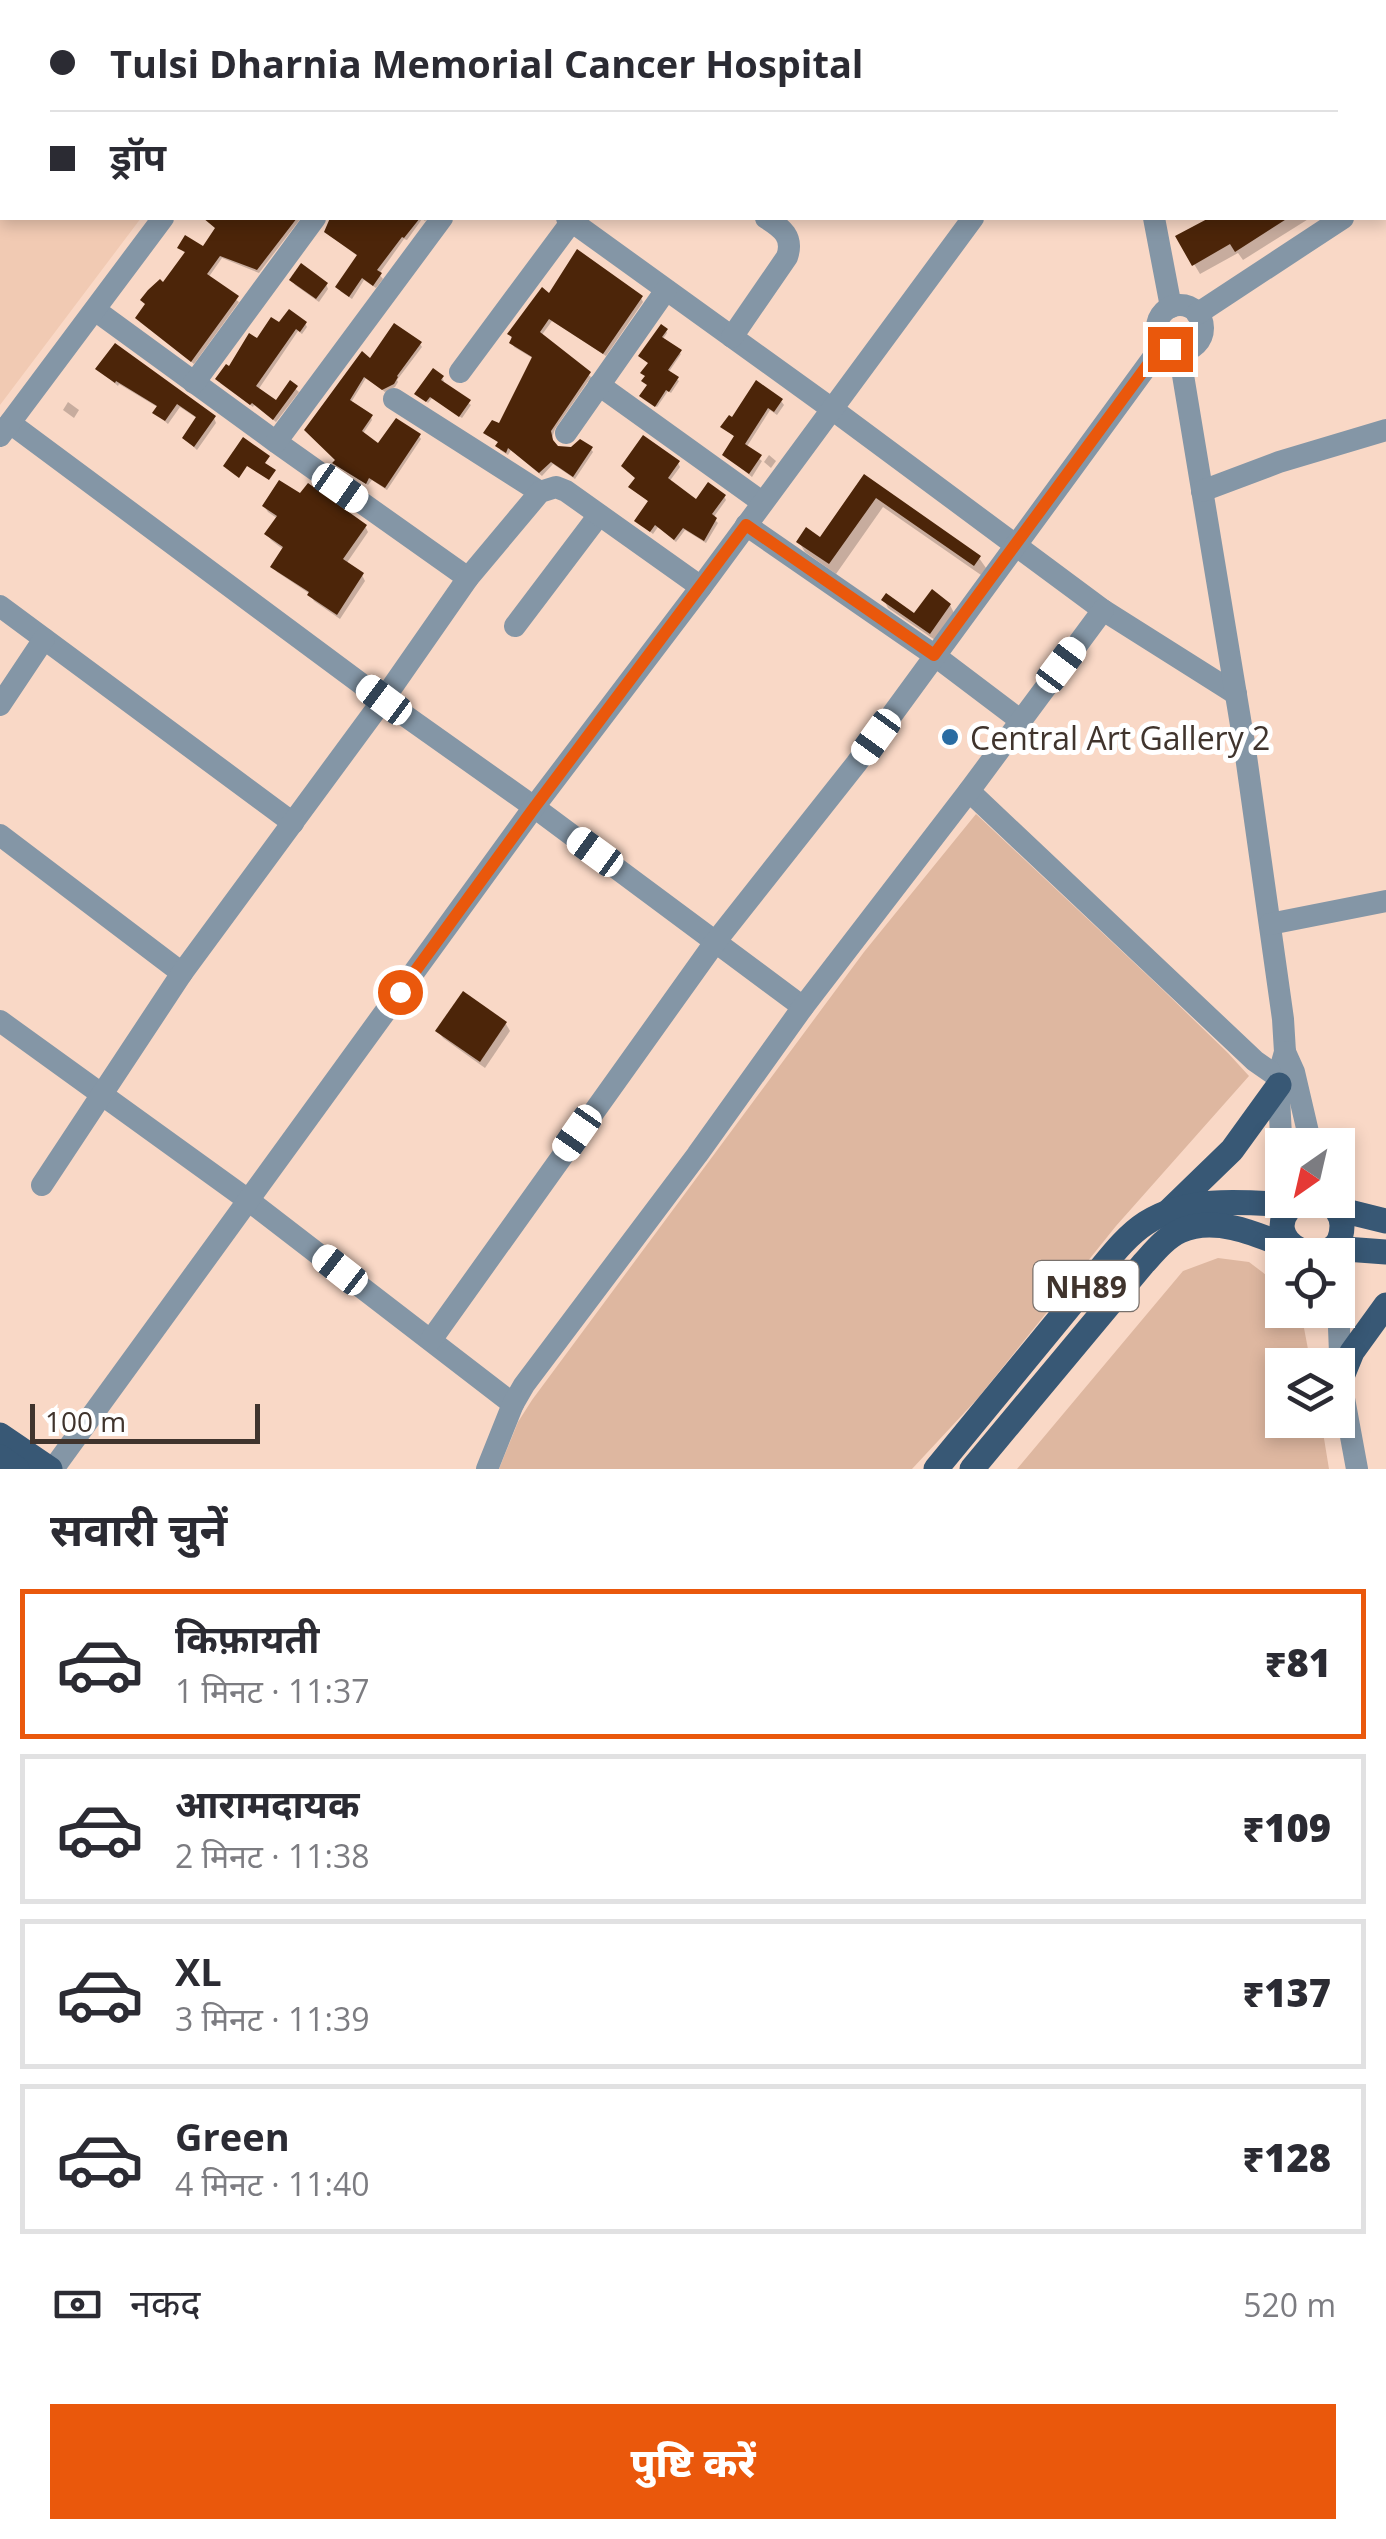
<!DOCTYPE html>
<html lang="hi">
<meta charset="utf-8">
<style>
:root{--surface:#fff;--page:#f7f7f7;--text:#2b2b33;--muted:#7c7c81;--line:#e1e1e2;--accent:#ea580c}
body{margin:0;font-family:"Open Sans","Noto Sans Devanagari",sans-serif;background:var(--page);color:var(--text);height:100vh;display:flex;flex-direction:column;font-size:38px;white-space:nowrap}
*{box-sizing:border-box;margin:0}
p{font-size:32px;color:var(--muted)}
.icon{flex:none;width:55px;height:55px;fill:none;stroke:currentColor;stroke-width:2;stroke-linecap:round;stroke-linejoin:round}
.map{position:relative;height:1469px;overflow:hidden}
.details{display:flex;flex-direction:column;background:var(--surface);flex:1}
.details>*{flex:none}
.hud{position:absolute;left:0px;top:0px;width:1388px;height:220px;box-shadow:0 5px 15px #0003;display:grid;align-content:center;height:220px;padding:0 50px;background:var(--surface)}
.needle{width:65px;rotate:214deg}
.fabs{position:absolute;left:1265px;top:1128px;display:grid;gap:20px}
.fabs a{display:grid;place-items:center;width:90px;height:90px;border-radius:0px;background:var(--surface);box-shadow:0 5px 15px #0003;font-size:50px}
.scale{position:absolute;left:30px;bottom:25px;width:230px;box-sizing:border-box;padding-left:10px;border:5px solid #40342d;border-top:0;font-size:28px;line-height:35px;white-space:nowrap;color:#40342d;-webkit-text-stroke:8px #fff;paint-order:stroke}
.end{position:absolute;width:45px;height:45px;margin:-22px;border:12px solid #ea580c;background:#fff;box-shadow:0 0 0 5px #fff}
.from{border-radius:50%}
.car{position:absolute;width:30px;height:60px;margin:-30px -15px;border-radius:12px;box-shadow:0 0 8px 2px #0007;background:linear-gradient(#fff 24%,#345 0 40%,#fff 0 76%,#345 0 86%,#fff 0)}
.hud b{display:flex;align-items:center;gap:35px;height:95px;font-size:38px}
.hud b+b{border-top:2px solid var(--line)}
.hud i{width:25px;height:25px;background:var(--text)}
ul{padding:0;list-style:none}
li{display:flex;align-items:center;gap:30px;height:150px;margin:0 20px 15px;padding:0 30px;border:5px solid var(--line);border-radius:0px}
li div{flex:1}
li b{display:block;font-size:38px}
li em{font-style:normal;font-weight:800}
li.on{border-color:var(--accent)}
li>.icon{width:90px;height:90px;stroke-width:1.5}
h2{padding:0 50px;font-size:45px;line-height:120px}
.pay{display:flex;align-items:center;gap:25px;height:110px;padding:0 50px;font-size:38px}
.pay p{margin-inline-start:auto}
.cta{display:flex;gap:20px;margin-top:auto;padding:20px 50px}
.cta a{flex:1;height:115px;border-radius:0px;background:var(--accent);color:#fff;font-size:40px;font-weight:800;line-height:115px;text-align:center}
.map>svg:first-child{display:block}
.built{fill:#f1cab3}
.green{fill:#deb7a0}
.shadow{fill:#0003}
.building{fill:#4c2509}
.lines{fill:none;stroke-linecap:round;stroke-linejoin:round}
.minor{stroke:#8496a6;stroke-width:22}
.major{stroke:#385875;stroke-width:25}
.route{stroke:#ea580c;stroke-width:12}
.poi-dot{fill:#2a6ca2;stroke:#fff;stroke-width:4}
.labels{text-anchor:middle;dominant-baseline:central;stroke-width:10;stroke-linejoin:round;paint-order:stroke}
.shield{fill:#fff;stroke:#79716c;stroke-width:2.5}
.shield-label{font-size:30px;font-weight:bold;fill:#40342d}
.poi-label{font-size:32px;fill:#40342d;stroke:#fff;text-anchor:start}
</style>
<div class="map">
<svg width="1386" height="1469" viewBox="0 0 1386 1469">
<rect width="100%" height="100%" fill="#f9d8c6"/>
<path class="built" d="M0,0H304L302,2H2V218H141L0,405Z"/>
<g class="green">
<path d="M976,814L1161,988L1228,1053L1249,1076L1116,1226L978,1398L912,1469H499L518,1422L532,1400L864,952Z"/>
<path d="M1218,1258L1249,1262L1282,1287V1310H1296L1304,1328L1311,1365H1282V1420H1321L1329,1469H1017L1183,1271Z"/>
</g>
<g class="shadow">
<path d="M506,0H603L607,2H504Z"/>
<path d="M770,0H788L791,2H769Z"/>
<path d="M967,0H1019L1017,2H972Z"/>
<path d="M1200,0H1262L1263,2H1201Z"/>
<path d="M1386,103V162L1385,163V104Z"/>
<path d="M209,218H301L259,273L222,258L208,278L239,302L194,364L140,322L186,254L180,248L204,249L217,229L208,220Z"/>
<path d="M332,218H344L383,244L396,226L385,218H428L425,221L422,219L407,240L404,239L379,274L383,279L376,288L364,280L352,299L340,291L359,257L329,235L327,232Z"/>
<path d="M1216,218H1310L1243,260L1238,253L1200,274L1178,237Z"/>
<path d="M292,280L326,284L328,289L319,302L295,285Z"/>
<path d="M550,296L641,298L643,302L606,356L552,321L541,336L591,377L555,429L552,438L557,448L591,449L593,452L575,479L553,464L542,476L511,450L508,455L500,450V444L486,433L500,427L534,359L514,347L510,334Z"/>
<path d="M305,323L307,327L302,334L298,331L258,390L276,404L290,384L299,392L276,422L254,405L253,407L220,383L229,369L257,341L280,326Z"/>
<path d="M666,331L667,333L662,340L681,354L668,373L679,381L671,393L668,391L657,407L644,398L649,386L650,364L643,358Z"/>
<path d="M420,344L422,347L397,380L398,382L395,387L385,392L366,378L350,404L371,417L372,420L362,435L378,446L419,436L421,439L387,490L372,480L368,485L337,466L335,463L337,461L308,433L371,361Z"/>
<path d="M98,369L214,418L216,423L197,450L184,438L198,419L180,407L168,424L155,413L159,408L119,384L118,386Z"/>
<path d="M442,378L444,381L442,384L471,405L462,418L432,398L428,403L417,394Z"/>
<path d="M781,401L784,405L777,415L770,410L746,448L762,461L752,477L725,455L736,438L723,427L733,420Z"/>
<path d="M68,402L79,410L74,418L63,410Z"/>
<path d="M769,455L776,461L771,468L764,462Z"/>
<path d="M678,463L680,467L669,482L697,503L724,496L726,500L713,518L718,523L706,543L685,530L676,542L658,527L653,534L636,521L649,502L631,487Z"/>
<path d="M864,477L979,558L986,568L981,575L883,507L836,574L805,552L799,542L821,540Z"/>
<path d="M301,497L365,526L368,532L346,564L362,575L365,581L340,619L314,601L310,594L277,572L273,567L284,550L271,540L267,534L278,519L268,512L264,506Z"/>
<path d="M884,600L915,616L950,605L954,613L935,640L888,608Z"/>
<path d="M506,1024L510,1031L485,1068L443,1038L438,1031Z"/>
</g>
<g class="building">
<path d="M203,218H297L257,270L220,256L207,274L239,296L191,362L135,318L145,304L140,300L148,290L160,279L163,282L185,252L177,248L185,235L203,246L215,228Z"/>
<path d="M330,218H420L404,238L402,237L377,270L382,273L373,286L362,278L349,297L335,287L357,255L324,232Z"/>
<path d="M1209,218H1288L1235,252L1230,244L1192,266L1175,236Z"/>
<path d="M577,249L643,296L603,354L549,319L540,332L591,372L551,431L553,440L558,446L571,447L580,439L593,447L573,477L551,462L539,473L508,448L506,453L495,446L498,442L483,433L492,420L499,423L532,357L509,343L512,337L507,334L542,287L549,293Z"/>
<path d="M301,263L328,283L316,299L289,280Z"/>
<path d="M289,309L307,322L300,332L296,329L256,386L276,400L290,380L298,386L273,420L252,403L250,405L215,379L226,364L229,366L249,333L257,338L271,317L279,322Z"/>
<path d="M394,323L422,342L397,376L398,377L394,384L382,390L364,377L350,400L373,415L362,431L378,443L396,418L421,434L385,488L369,478L366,484L332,463L335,460L304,430L362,351L370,358Z"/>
<path d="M661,324L668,329L662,337L682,350L668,370L679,377L669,392L666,390L655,407L639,396L647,385L641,381L645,376L640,373L648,363L638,356Z"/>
<path d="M115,343L216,416L194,447L182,438L196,417L177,404L165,421L152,413L157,406L116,381L115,383L95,369Z"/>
<path d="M433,368L444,376L441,380L471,400L459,417L430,397L426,402L414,394Z"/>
<path d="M756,380L783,399L774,412L768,408L745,444L762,455L749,474L722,455L734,436L720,427L729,415L732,417Z"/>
<path d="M643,435L680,461L668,478L696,499L708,482L726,495L712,514L717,518L704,541L683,528L674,540L655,525L650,532L634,521L648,501L628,487L635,478L621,466Z"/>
<path d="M243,437L270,456L265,463L276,470L269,480L247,466L239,478L223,466Z"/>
<path d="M864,474L981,556L974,566L876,498L829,564L796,542L806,527L820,537Z"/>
<path d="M279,480L300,493L308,483L367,525L343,559L364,573L337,615L307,595L309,592L270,567L283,547L264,534L277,516L262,506Z"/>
<path d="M932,589L951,604L930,634L881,600L886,593L914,613Z"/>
<path d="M463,991L507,1022L480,1062L435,1031Z"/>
</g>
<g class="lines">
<g class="minor">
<path d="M641,0L646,2"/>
<path d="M1054,0L1056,2"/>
<path d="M1147,0L1149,2"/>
<path d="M1304,0V2"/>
<path d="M328,2L329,0"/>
<path d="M480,2V0"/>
<path d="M751,2L752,0"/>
<path d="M807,2L808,0"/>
<path d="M923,2L924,0"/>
<path d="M1086,2L1088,0"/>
<path d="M1385,62H1386"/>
<path d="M1385,189H1386"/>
<path d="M567,218L832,409L1103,610L1236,694"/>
<path d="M1154,218L1171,307"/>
<circle cx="1180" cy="328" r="23"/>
<path d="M95,310L276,442L468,578"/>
<path d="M1197,314L1343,218"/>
<path d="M732,337L787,257C794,237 782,228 766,218"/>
<path d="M1179,351L1245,749L1283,1019L1285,1052L1278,1077L1282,1156"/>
<path d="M460,372L572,221"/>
<path d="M194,383L315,218"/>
<path d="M599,385L762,502"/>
<path d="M394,399L540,492"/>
<path d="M10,423L383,700L534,807L803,1007"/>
<path d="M566,433L666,290"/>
<path d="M0,436L163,218"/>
<path d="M276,442L442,218"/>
<path d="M1202,491L1279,462L1386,430"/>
<path d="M746,525L934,655L1020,720"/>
<path d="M0,606L293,823"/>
<path d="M515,626L599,515"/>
<path d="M0,705L44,639"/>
<path d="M969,791L1255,1061L1278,1077"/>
<path d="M0,835L182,973"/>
<path d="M1270,924L1386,901"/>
<path d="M0,1021L248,1200L513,1404"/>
<path d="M1285,1052L1294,1072L1311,1145"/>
<path d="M42,1185L182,973L383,700L468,578L540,492L556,487L566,491L701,587"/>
<path d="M1338,1302L1341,1379"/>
<path d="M431,1340L716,941L856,764L1163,344"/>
<path d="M1338,1366L1357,1469"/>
<path d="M53,1469L534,807L701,587L973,218"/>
<path d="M487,1469L513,1404L524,1385L697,1155L803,1007L969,791L1103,610"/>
</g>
<g class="major">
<path d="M1299,1200C1244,1240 1341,1284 1342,1226C1342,1214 1335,1206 1325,1200"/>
<path d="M1337,1209L1386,1221"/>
<path d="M1168,1212L1232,1150L1279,1085"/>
<path d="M1332,1248L1386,1252"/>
<path d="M1341,1379L1352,1352L1386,1305"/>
<path d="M0,1435L50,1469"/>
<path d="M0,1457L17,1469"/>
<path d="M936,1469L1102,1267C1115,1251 1129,1234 1146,1223C1188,1196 1244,1202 1292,1205"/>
<path d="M972,1469L1143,1264C1154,1252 1165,1238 1180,1231C1217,1214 1263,1237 1298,1251"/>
</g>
</g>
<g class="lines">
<path class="route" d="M400,992L534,808L746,525L934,655L1163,344L1170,349"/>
</g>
<circle class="poi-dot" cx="950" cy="737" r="10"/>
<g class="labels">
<rect class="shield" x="1033.5" y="1261" width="105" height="50" rx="8"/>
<g class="shield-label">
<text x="1086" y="1286">NH89</text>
</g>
<g class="poi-label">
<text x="970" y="737">Central Art Gallery 2</text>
</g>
</g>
</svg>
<div class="fabs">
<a><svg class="needle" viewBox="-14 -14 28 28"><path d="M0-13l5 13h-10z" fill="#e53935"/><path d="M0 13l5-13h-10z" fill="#7c7c81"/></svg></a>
<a><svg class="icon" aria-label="locate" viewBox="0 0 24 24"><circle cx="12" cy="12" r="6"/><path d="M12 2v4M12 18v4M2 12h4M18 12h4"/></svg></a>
<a><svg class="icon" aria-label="layers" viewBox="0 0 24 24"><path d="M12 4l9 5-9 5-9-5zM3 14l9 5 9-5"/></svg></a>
</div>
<div class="scale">100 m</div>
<i class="end from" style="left:400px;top:992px"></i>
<i class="end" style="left:1170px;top:349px"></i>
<i class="car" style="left:340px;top:488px;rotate:125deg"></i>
<i class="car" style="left:1061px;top:665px;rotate:37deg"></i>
<i class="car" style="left:384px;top:700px;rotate:307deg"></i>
<i class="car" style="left:876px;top:737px;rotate:216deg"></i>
<i class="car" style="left:595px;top:852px;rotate:306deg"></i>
<i class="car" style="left:577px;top:1133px;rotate:215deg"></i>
<i class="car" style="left:340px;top:1270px;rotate:308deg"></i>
<div class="hud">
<b><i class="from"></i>Tulsi Dharnia Memorial Cancer Hospital</b>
<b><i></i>ड्रॉप</b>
</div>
</div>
<section class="details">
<h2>सवारी चुनें</h2>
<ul>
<li class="on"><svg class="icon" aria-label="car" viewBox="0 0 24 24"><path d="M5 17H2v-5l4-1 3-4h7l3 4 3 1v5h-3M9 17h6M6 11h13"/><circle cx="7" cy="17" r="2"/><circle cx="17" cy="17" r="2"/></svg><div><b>किफ़ायती</b><p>1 मिनट · 11:37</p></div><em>₹81</em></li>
<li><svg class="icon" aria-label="car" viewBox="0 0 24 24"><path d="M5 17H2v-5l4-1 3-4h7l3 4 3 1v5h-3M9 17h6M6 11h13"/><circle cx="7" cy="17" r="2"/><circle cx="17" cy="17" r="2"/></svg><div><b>आरामदायक</b><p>2 मिनट · 11:38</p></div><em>₹109</em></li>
<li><svg class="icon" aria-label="car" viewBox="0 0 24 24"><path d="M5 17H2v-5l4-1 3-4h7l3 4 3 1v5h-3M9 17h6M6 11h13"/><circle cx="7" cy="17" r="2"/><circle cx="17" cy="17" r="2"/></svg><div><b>XL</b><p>3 मिनट · 11:39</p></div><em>₹137</em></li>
<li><svg class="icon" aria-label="car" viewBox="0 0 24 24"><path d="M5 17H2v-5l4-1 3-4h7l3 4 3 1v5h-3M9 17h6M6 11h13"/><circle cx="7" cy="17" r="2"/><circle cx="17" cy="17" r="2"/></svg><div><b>Green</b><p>4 मिनट · 11:40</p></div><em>₹128</em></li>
</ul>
<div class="pay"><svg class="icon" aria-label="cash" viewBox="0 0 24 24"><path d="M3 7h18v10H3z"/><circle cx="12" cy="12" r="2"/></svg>नकद<p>520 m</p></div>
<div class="cta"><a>पुष्टि करें</a></div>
</section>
